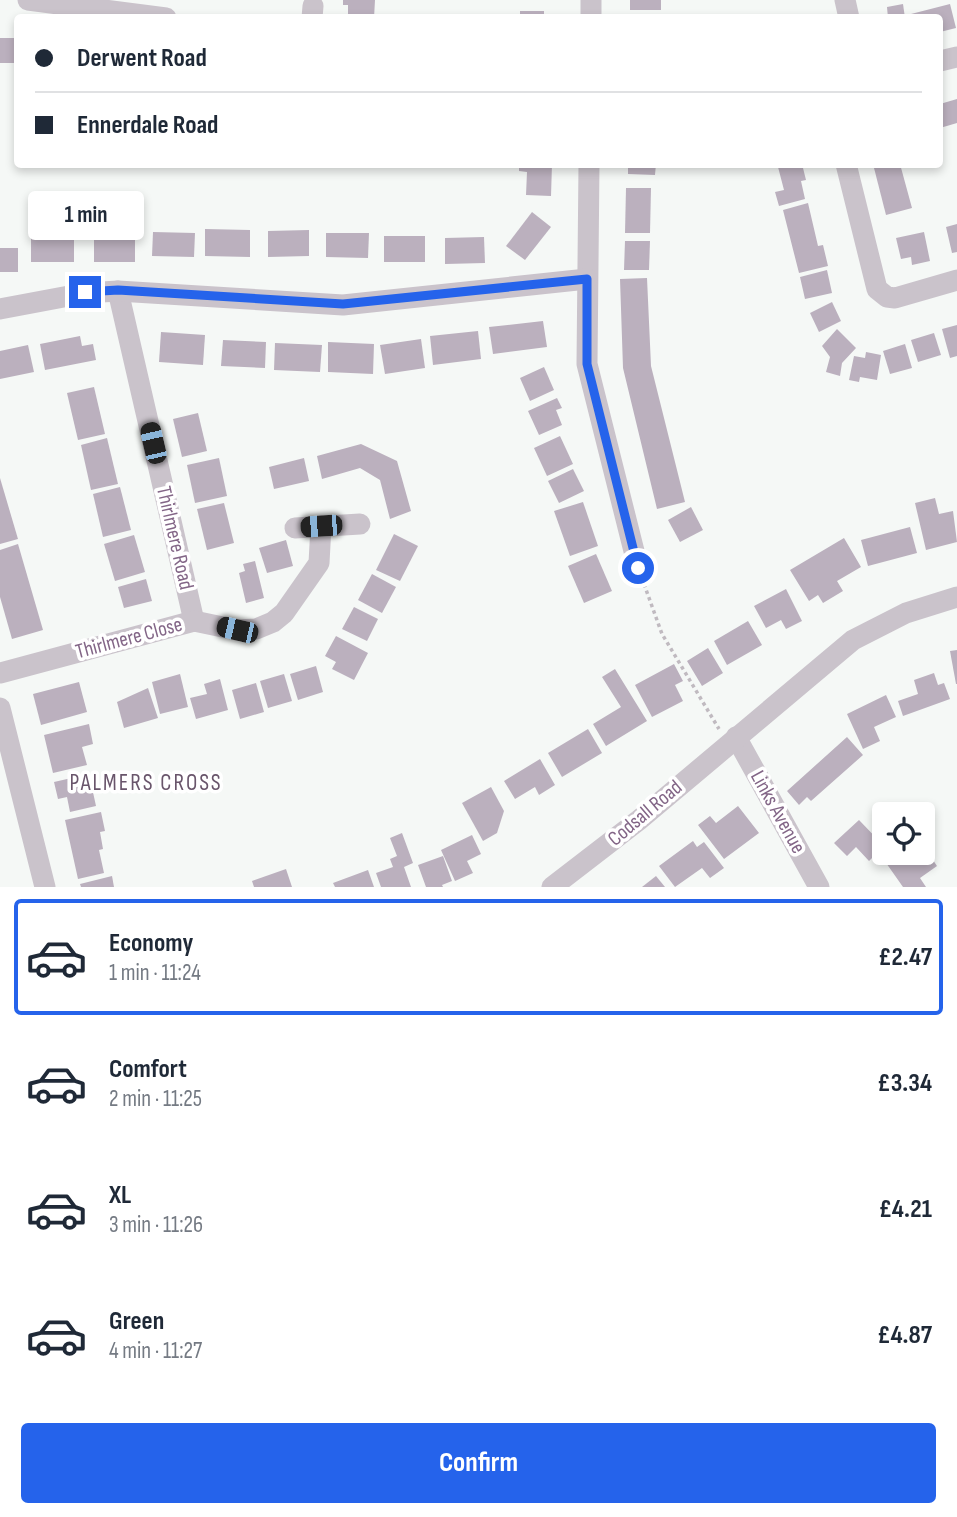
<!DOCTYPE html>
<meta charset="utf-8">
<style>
:root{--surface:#fff;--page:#f2f2f3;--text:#1f2937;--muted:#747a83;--line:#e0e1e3;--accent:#2563eb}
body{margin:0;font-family:"Sofia Sans Condensed",sans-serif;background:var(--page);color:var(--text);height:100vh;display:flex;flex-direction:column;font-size:26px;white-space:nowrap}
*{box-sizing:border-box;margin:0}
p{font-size:23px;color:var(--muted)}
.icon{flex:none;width:38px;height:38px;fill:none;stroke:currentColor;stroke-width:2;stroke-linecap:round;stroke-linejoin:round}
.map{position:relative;height:887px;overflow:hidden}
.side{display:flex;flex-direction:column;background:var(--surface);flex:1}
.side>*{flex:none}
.guide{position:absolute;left:14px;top:14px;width:929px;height:154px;border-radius:7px;box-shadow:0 4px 10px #0003;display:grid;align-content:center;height:154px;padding:0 21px;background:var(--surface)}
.controls{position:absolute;left:872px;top:802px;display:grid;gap:14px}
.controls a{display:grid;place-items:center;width:63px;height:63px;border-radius:7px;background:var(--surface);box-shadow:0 4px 10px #0003;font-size:35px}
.end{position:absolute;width:32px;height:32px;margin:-16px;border:9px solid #2563eb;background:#fff;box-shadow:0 0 0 4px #fff}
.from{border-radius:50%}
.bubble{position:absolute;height:49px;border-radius:7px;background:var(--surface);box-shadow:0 4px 10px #0003;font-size:23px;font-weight:700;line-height:49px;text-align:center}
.car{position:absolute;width:21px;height:42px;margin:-21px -10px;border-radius:9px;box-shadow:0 0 5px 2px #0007;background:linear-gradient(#222 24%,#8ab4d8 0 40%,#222 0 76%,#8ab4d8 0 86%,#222 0)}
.guide b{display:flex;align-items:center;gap:24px;height:66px;font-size:26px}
.guide b+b{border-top:2px solid var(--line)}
.guide i{width:18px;height:18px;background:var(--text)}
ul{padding:12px 0 0;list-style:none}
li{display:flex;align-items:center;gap:21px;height:116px;margin:0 14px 10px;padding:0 7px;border:4px solid transparent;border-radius:7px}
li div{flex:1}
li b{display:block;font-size:26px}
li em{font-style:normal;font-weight:700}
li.on{border-color:var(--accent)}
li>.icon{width:63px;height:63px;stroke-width:1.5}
.button{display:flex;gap:14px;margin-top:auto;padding:14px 21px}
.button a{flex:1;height:80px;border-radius:7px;background:var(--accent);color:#fff;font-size:28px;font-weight:700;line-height:80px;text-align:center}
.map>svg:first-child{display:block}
.building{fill:#bbb0be}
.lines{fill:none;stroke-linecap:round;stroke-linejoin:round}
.path{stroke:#c0bac0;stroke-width:3.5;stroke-dasharray:3.5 3.5;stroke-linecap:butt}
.minor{stroke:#cac3cb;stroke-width:21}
.route{stroke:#2563eb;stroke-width:9}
.labels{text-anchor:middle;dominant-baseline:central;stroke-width:7;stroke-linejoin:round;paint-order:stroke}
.street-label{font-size:21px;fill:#836687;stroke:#fff}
.neighbourhood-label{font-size:23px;letter-spacing:2px;fill:#69556b;stroke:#fff}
</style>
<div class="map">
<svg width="957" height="887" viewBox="0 0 957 887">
<rect width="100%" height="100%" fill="#f5f8f6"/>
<g class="building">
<path d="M343,0H375L374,18H348V5H343Z"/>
<rect x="630" y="0" width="31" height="10"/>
<path d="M903,4L905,18H888L887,7Z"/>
<path d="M950,4L956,28L940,32V18H912L911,14Z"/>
<rect x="520" y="11" width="24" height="7"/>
<rect x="0" y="38" width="18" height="25"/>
<path d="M957,99V123L940,128V104Z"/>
<path d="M519,164H552L551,196L526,195L527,172L519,171Z"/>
<path d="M628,164H656L655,175L628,174Z"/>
<path d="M788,164H802L806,180L801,181L805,199L779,206L775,192L784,190L778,167Z"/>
<path d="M873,164H900L912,208L886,215Z"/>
<path d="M626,188H651L650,233H625Z"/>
<path d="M808,203L818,246L823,245L828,266L799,273L783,210Z"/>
<path d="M532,212L551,227L525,260L506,246Z"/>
<path d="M957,224V252L952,253L946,227Z"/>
<path d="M205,229L250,230V257L205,256Z"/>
<path d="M309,230V256L268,257V231Z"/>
<path d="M153,232L195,233L194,257L152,256Z"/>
<path d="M924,232L930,261L912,265L911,257L901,259L896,238Z"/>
<path d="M326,233H369L368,258L326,257Z"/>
<rect x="31" y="235" width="43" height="27"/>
<rect x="94" y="235" width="41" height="27"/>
<rect x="384" y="236" width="41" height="26"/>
<path d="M484,237L485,263L445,264V238Z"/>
<path d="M625,241H650L649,270H624Z"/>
<rect x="0" y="248" width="18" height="24"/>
<path d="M827,270L832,293L805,299L800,277Z"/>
<path d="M647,278L651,366L685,502L657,509L623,368L620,279Z"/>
<path d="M832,302L841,321L819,332L810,313Z"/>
<path d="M543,321L547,347L493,354L489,327Z"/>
<path d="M957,325V356L950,358L942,329Z"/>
<path d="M837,329L856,348L842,363L840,376L826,372L830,357L822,346Z"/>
<path d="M478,331L481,359L433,365L430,336Z"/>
<path d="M161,332L205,335L203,365L159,362Z"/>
<path d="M934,333L941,355L918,362L911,340Z"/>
<path d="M80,336L82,346L93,344L96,360L45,370L40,344Z"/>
<path d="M421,339L425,368L385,374L380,345Z"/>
<path d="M223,340L266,342L265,368L221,366Z"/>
<path d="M328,342L374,344L373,374L328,372Z"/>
<path d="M275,343L322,345L320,372L274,370Z"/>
<path d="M905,344L912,368L890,374L883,351Z"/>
<path d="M28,345L34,372L0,379V351Z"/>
<path d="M866,352L881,355L877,380L860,377L859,382L849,380L854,356L865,358Z"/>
<path d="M544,367L554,390L530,401L520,378Z"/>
<path d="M94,387L105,434L78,440L67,393Z"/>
<path d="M557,398L562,408L556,410L562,425L539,435L528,411Z"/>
<path d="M198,413L207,451L182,457L173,419Z"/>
<path d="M560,436L573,464L547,476L534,448Z"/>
<path d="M107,438L118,484L91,490L81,445Z"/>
<path d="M361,444L397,461L411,511L390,519L380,480L360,468L322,479L317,456Z"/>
<path d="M219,458L227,496L195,503L187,465Z"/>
<path d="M304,458L309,481L274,489L269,467Z"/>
<path d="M573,469L584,491L559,503L548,481Z"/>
<path d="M0,478L18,539L0,544Z"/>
<path d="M120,487L131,530L103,537L93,494Z"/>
<path d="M935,498L939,514L953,511L957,542L926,550L915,503Z"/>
<path d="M583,502L598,546L570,556L554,511Z"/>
<path d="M224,503L234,543L207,550L197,509Z"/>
<path d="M691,507L703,530L680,542L668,520Z"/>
<path d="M910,527L917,553L868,566L861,540Z"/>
<path d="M394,534L418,546L400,581L376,570Z"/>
<path d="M134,535L145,572L115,581L104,544Z"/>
<path d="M844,538L861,567L837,581L843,591L823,603L818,595L809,601L790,570Z"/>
<path d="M286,540L293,566L267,573L259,548Z"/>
<path d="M18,544L43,630L12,639L0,597V550Z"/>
<path d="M596,554L612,591L584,603L568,566Z"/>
<path d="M255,561L264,598L246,603L239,573L245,571L243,564Z"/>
<path d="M372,574L396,587L382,613L358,600Z"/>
<path d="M146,579L152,601L124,608L118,587Z"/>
<path d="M786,589L802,621L786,629L781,620L766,628L754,606Z"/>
<path d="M354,607L378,619L367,641L342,629Z"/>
<path d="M748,621L762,645L727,665L714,641Z"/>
<path d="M336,636L368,653L354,680L332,669L336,662L325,656Z"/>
<path d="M708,648L723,673L702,686L687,661Z"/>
<path d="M957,650V684H956L950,651Z"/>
<path d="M674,664L683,681L675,685L683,701L652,717L635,685Z"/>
<path d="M316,666L323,692L298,700L290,674Z"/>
<path d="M615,669L647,721L606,746L593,724L621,707L602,677Z"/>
<path d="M934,673L938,685L944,683L950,699L903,716L898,701L918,694L914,680Z"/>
<path d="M180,674L188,707L160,714L152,682Z"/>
<path d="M284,674L292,701L268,708L260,681Z"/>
<path d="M220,679L228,710L196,719L190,698L207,694L204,684Z"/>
<path d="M79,682L87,712L41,725L33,694Z"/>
<path d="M256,683L264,712L240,719L232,690Z"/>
<path d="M148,688L158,718L124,728L117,702Z"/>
<path d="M886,695L896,717L874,727L880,741L863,749L847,714Z"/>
<path d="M89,724L93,744L82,747L87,765L53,773L44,735Z"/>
<path d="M588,729L602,753L562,777L548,753Z"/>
<path d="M847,737L863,755L811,801L807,797L799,805L787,791Z"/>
<path d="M540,759L555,785L539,795L535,787L515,799L504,781Z"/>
<path d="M89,774L96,806L70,812L67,797L58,799L54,782Z"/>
<path d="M491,787L504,811L497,833L483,841L462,803Z"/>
<path d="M738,806L759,833L724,859L698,825L710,816L716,823Z"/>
<path d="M101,812L105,831L100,832L103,849L99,850L104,873L78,879L65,820Z"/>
<path d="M859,820L884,846L869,861L856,847L847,856L834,843Z"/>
<path d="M402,833L413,863L404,867L411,887H381L376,873L393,867L390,859L397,856L390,838Z"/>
<path d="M472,835L481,854L467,861L473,873L455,881L441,850Z"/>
<path d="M693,841L697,847L704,842L724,868L710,878L702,868L675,887L659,866Z"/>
<path d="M924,847L937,866L920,878L926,887H903L884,860L895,852H922Z"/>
<path d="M443,856L452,881L442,885L443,887H426L418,865Z"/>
<path d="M286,869L292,887H254L252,881Z"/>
<path d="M368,870L374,887H335L333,883Z"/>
<path d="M112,876L114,887H81L80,884Z"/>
<path d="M656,876L665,887H642Z"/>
</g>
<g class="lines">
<path class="path" d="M644,584L662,634L719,729"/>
<g class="minor">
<path d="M28,0L166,18"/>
<path d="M845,0L849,18"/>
<path d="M312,18L313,6"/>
<path d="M591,18V0"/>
<path d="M940,61L957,57"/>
<path d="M589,164L587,364L638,567"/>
<path d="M846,164L877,289L887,297L895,298L957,280"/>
<path d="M118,291L194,621"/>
<path d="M0,309L85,293L118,291L343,305L587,279"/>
<path d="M295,528L360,524"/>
<path d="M0,673L194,621L237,630L256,629L273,622L284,613L319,563L321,526"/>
<path d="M0,708L45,887"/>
<path d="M736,737L819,887"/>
<path d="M552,887L639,820L853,640L906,613L957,597"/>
</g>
</g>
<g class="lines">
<path class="route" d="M85,292L118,290L343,304L587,279V364L638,568"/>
</g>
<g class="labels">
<g class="street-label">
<text transform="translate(175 538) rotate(77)">Thirlmere Road</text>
<text transform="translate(129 638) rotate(-15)">Thirlmere Close</text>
<text transform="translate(778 812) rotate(61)">Links Avenue</text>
<text transform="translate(645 813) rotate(-40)">Codsall Road</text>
</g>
<g class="neighbourhood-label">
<text x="146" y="783">PALMERS CROSS</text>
</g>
</g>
</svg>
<div class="controls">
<a><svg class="icon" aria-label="locate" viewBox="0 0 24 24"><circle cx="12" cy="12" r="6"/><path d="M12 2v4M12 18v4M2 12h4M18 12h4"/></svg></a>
</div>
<i class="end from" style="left:638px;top:568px"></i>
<i class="end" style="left:85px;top:292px"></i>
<div class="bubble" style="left:28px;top:191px;width:116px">1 min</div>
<i class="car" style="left:153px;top:443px;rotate:347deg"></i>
<i class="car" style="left:321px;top:526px;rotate:266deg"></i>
<i class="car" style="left:237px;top:630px;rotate:283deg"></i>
<div class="guide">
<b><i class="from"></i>Derwent Road</b>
<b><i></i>Ennerdale Road</b>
</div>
</div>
<section class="side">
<ul>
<li class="on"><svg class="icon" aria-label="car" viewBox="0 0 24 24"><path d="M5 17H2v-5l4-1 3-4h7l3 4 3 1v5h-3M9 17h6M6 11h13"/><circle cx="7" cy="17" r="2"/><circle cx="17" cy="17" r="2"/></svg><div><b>Economy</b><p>1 min · 11:24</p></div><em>£2.47</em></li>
<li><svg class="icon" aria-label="car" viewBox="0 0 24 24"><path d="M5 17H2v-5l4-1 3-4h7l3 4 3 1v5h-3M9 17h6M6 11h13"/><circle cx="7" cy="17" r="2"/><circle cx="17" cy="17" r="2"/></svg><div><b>Comfort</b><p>2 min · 11:25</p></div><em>£3.34</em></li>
<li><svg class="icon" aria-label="car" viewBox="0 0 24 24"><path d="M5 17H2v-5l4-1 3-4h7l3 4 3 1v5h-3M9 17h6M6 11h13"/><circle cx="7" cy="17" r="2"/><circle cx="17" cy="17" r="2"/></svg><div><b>XL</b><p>3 min · 11:26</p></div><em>£4.21</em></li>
<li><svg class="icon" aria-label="car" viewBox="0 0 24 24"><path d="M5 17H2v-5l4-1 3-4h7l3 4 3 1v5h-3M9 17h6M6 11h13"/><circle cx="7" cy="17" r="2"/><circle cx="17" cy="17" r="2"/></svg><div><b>Green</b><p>4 min · 11:27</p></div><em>£4.87</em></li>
</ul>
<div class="button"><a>Confirm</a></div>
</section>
